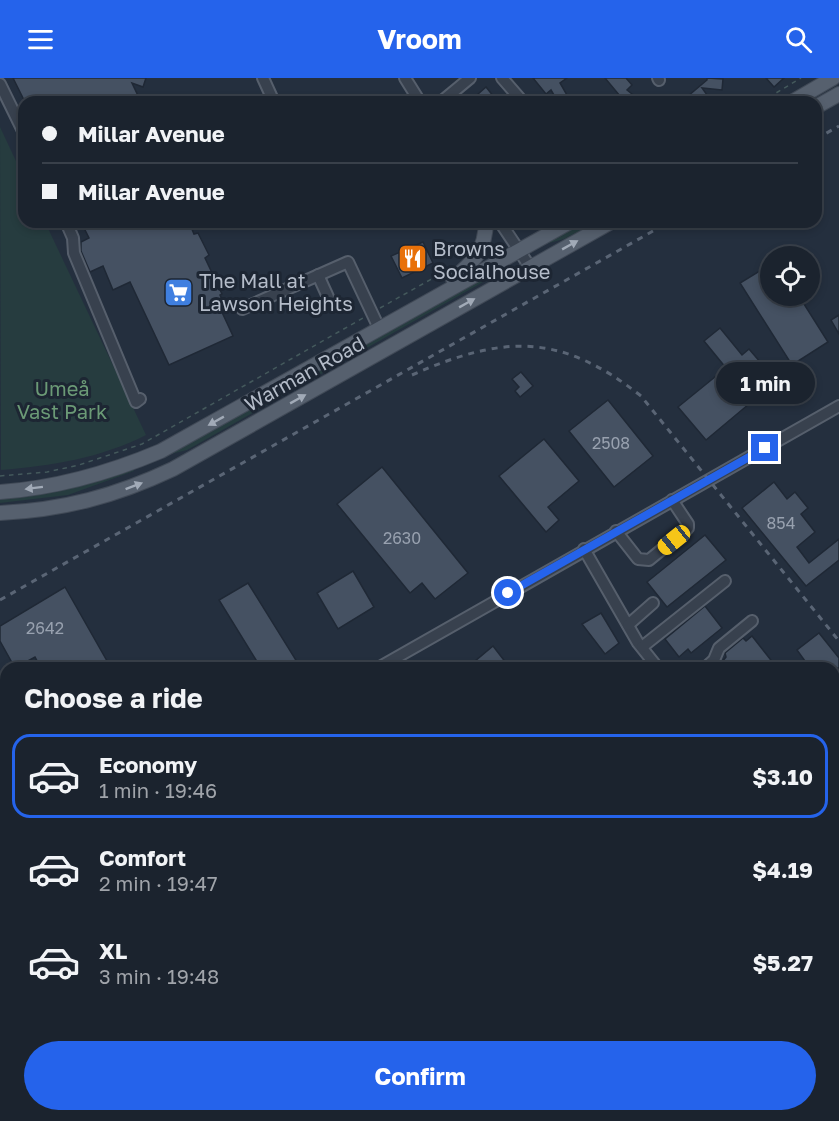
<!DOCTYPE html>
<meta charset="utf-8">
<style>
:root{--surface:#1b232e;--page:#282f3a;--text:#f1f3f6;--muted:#a0a4aa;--line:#39404a;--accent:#2563eb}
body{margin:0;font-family:"Golos Text",sans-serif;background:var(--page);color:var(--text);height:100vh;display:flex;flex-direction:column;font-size:22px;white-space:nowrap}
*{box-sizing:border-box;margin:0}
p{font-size:20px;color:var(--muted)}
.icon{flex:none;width:33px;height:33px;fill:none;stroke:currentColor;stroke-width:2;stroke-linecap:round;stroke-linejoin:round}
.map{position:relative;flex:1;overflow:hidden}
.side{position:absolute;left:0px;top:584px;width:840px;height:460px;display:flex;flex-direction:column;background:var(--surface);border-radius:18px 18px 0 0;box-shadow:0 3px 9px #0003,0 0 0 2px var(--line)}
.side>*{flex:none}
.guide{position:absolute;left:18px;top:18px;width:804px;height:132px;border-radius:18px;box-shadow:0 3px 9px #0003,0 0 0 2px var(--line);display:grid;align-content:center;height:132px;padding:0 24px;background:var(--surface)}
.tools{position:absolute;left:760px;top:168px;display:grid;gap:12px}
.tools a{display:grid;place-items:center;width:60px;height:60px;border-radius:50%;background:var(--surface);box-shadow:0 3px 9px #0003,0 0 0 2px var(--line);font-size:30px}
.end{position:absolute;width:27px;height:27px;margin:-14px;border:8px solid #2563eb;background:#fff;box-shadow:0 0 0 3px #fff}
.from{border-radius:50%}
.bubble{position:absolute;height:42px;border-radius:21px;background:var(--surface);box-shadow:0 3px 9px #0003,0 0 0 2px var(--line);font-size:20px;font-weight:700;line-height:42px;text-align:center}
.car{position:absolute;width:18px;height:36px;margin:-18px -9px;border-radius:8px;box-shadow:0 0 4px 2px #0007;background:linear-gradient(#f5c518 24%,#345 0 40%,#f5c518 0 76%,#345 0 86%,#f5c518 0)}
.guide b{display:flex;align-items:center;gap:21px;height:57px;font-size:22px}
.guide b+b{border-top:2px solid var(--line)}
.guide i{width:15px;height:15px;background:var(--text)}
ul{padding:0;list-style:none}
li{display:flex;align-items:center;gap:18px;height:84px;margin:0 12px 9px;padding:0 12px;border:3px solid transparent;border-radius:18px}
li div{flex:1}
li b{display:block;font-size:22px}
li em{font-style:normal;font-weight:700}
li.current{border-color:var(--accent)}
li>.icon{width:54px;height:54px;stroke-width:1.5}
h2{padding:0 24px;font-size:27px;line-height:72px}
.action{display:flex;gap:12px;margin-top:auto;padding:12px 24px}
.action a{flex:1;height:69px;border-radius:36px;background:var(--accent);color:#fff;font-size:24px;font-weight:700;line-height:69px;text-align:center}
header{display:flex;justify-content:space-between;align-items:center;height:78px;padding:0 24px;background:var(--accent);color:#fff;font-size:27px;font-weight:700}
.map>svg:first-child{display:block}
.green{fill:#263c3f}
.building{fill:#455162;stroke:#1f2835;stroke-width:1.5}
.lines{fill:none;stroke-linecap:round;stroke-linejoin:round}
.minor-casing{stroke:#565f6c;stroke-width:14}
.major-casing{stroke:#414a57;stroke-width:16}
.path{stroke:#44595c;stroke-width:1.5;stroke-dasharray:4.5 4.5;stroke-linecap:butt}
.minor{stroke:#38414e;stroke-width:10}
.major{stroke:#56606e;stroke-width:14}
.rail{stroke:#5a6575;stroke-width:3;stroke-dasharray:6 6;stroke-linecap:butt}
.oneway{fill:#a1aab7}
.route{stroke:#2563eb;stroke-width:8}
.labels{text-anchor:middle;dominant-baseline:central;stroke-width:6;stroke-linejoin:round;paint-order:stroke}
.number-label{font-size:16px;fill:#98a1af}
.poi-label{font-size:20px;fill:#b4bcc9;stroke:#1d2633;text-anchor:start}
.street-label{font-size:20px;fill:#b4bcc9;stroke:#1d2633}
.park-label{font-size:20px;fill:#6b9a76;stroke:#1d2633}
</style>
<header><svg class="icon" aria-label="menu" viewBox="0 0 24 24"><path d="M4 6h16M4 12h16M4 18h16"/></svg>Vroom<svg class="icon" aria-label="search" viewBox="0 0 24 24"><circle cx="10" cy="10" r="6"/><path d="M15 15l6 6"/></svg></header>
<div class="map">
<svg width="839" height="1043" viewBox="0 0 839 1043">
<rect width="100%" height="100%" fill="#242f3e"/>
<g class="green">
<path d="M0,49L24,100V144H45L146,357C101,380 51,388 1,392Z"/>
<path d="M582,144H597L564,161L538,168Z"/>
<path d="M501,187L503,190L490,200L196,367L187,372L171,376Z"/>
<path d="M133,391L134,393L68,417L0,425V418Z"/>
</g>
<g class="building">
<path d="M13,0H146L143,9L132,5L141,24H25Z"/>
<path d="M533,0H567L560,5L571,24H558L551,12L546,16Z"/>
<path d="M605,0H626L632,7L627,12L642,24H625Z"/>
<path d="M707,0L723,1L722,12L702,10L710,21L706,24H681L707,2Z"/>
<path d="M766,0H784L774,9Z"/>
<path d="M486,9L498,24H469Z"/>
<path d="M81,144H189L194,156L198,155L209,177L205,180L222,216L220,217L225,228L220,230L233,258L169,287L130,204L113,212L103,188L90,194L81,173V164L89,160Z"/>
<path d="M423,164L433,185L402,200L391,178Z"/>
<path d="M771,186V218H799L828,264L792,287L740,205Z"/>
<path d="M839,237V256L831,242Z"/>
<path d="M720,250L742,277L749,271L761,285L734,307L749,326L706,362L678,329L726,290L704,263Z"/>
<path d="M521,294L533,308L520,319L515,313L519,309L512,301Z"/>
<path d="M608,322L653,378L614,409L569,353Z"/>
<path d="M544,361L579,403L548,429L559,442L546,454L499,398Z"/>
<path d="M382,389L468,495L435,521L422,505L410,515L337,426Z"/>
<path d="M774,404L787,421L795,414L808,430L801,436L815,454L797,469L809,485L839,461V482L806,508L742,430Z"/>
<path d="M705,457L726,482L667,529L647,504Z"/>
<path d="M353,493L374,529L338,551L317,515Z"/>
<path d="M248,505L299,587L295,590H261L219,522Z"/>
<path d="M65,509L111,590H41L35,579L15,590L0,563V548Z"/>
<path d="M705,528L722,550L691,575L688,571L679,579L665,561Z"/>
<path d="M601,535L619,565L605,576L582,546Z"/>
<path d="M819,555L839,580V590H810L797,572Z"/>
<path d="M752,558L774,586L770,590H717L726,579L725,575L743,560L746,563Z"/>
<path d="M493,568L510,590H478L474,584Z"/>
</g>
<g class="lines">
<defs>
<g id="minor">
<path d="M263,0L274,24"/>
<path d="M405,0L420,24"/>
<path d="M502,0L523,24"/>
<path d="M658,0L659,2"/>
<path d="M0,6L24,55"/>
<path d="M441,24L470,0"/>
<path d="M66,144L73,160L74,175L136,324L140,321"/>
<path d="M500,144L530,189"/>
<path d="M318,197L328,219"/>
<path d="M242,231L348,184L379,250"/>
<path d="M616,453L638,481L649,482L688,450V446L672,422"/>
<path d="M584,471L638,565L658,590"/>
<path d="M628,547L653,525"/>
<path d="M642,569L725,503"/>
<path d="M378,590L839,328"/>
<path d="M705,590L714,582L719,570L752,543"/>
<path d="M0,630L6,632"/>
<path d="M0,737L6,744"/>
<path d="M0,755L6,763"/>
<path d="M0,783L6,778"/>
<path d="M834,807L839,813"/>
<path d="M0,987L6,982"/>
<path d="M0,1006L6,1001"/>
<path d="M78,1038L82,1043"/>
<path d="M220,1038L223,1043"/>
<path d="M616,1038L620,1043"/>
<path d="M45,1043L46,1038"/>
<path d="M205,1043L211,1038"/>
<path d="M454,1043L460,1038"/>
</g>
<g id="major">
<path d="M792,24L833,0"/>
<path d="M816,29L839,16"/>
<path d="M453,201C474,183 485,174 486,144"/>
<path d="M0,414C57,410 109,395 161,373L570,144"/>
<path d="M0,435C63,432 116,418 173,391L611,144"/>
<path d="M0,831L6,833"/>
<path d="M0,841L6,848"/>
<path d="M0,875L6,882"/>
<path d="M0,903L6,904"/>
<path d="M130,1038L134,1043"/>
<path d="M158,1038L162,1043"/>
</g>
</defs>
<use href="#minor" class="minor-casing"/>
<use href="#major" class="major-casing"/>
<g class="path">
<path d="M761,24L801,0"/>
<path d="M517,151L526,144"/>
<path d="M380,230L444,194"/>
<path d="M0,398L47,394L79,387L142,366L363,240"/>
</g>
<use href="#minor" class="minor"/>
<use href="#major" class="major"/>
<g class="rail">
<path d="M816,61L839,48"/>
<path d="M412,297C503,257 560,254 641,318L839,563"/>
<path d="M0,522L669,144"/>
<path d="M0,604L6,605"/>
<path d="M388,1038L392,1043"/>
</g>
</g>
<defs><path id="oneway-solid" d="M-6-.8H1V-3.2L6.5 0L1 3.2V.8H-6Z" transform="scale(1.5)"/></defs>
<g class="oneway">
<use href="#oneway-solid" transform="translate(570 167) rotate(-29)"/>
<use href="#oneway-solid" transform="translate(467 225) rotate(-29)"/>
<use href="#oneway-solid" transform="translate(298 321) rotate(-29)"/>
<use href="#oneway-solid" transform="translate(216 343) rotate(151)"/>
<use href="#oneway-solid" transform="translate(134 408) rotate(-21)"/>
<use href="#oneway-solid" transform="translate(34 410) rotate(173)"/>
</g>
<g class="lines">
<path class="route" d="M508,515L765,370"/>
</g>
<defs>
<symbol id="restaurant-square" viewBox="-11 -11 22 22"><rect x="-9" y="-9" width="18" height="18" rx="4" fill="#e8710a" stroke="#1d2633"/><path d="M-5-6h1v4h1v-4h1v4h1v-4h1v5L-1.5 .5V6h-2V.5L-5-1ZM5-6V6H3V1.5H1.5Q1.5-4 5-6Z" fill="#fff"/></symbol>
<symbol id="supermarket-square" viewBox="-11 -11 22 22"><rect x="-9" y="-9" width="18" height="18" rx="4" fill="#3f7fe0" stroke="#1d2633"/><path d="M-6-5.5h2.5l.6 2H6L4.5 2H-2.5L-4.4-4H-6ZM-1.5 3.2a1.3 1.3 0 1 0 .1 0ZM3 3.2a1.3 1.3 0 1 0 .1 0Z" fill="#fff"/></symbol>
</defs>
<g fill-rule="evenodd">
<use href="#restaurant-square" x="396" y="164" width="33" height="33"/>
<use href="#supermarket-square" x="162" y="198" width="33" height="33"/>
</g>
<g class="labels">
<g class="number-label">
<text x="611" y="365">2508</text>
<text x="781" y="445">854</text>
<text x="402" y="460">2630</text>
<text x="45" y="550">2642</text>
</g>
<g class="poi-label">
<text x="433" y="170">Browns<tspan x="433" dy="23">Socialhouse</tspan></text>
<text x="199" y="202">The Mall at<tspan x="199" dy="23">Lawson Heights</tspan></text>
</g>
<g class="street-label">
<text transform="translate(304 295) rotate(-29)">Warman Road</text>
</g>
<g class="park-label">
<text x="62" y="310">Umeå<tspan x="62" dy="23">Vast Park</tspan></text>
</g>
</g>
</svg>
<div class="tools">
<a><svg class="icon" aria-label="locate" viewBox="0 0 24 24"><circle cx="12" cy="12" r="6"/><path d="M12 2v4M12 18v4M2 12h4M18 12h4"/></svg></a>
</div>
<i class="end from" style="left:508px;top:515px"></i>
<i class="end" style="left:765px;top:370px"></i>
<div class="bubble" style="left:716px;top:284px;width:99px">1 min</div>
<i class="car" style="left:674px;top:462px;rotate:231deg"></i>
<div class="guide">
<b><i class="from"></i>Millar Avenue</b>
<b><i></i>Millar Avenue</b>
</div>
<section class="side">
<h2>Choose a ride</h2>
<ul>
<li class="current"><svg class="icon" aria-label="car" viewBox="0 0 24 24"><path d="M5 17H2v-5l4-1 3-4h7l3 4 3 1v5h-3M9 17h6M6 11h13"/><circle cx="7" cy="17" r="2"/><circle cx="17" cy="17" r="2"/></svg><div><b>Economy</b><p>1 min · 19:46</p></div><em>$3.10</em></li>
<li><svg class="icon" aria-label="car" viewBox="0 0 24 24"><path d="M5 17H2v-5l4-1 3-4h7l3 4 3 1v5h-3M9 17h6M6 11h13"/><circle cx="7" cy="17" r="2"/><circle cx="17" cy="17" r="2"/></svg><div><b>Comfort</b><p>2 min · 19:47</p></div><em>$4.19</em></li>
<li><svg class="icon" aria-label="car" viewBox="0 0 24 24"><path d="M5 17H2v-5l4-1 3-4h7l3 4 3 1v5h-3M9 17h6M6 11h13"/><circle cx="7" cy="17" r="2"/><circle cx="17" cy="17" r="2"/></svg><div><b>XL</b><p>3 min · 19:48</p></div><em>$5.27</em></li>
</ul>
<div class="action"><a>Confirm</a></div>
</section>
</div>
